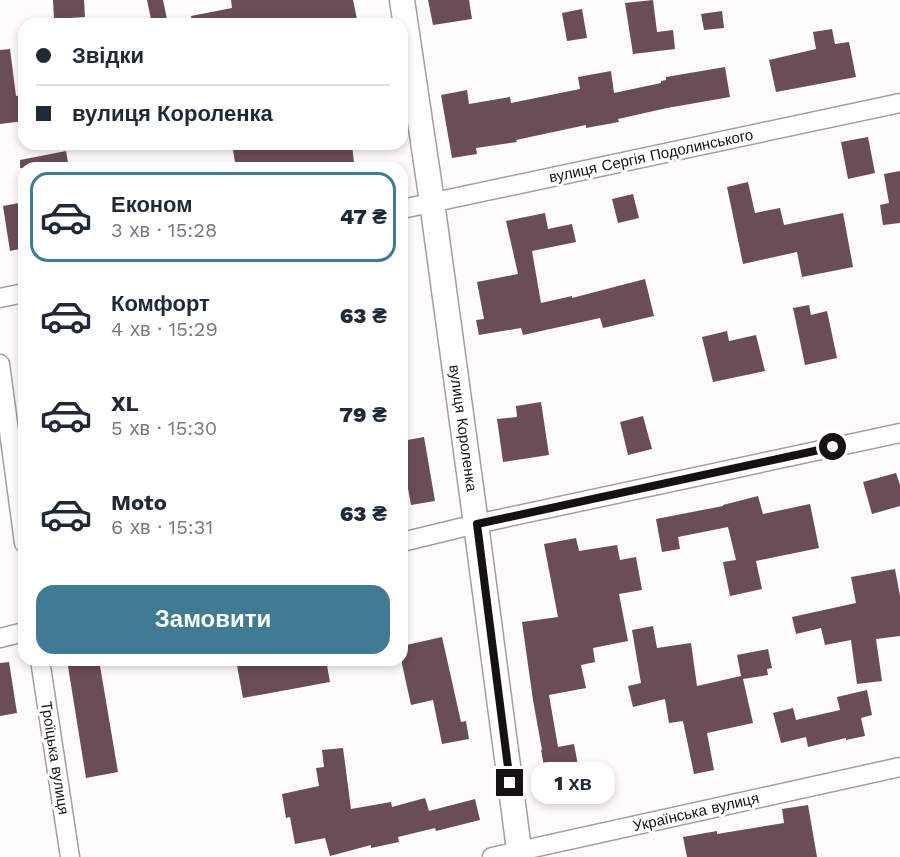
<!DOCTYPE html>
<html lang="uk">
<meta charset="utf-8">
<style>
:root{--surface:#fff;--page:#f2f2f3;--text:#1f2937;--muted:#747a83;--line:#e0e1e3;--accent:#407b93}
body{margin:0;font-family:"Work Sans",sans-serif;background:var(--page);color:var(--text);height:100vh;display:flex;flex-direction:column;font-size:22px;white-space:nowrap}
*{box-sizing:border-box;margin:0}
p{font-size:20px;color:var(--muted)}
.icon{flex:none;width:33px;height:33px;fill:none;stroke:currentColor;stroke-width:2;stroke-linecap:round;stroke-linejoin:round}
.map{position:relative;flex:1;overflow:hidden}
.details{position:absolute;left:18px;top:162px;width:390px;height:504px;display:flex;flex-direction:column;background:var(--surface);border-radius:18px;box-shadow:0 3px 9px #0003}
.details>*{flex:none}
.guide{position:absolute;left:18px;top:18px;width:390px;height:132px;border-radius:18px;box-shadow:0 3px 9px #0003;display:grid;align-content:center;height:132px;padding:0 18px;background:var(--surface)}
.end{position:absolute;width:27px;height:27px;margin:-14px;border:8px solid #161213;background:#fff;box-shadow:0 0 0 3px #fff}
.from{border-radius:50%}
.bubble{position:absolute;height:42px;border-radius:18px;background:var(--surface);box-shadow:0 3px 9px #0003;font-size:20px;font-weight:800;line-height:42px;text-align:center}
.guide b{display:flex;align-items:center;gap:21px;height:57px;font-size:22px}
.guide b+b{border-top:2px solid var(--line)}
.guide i{width:15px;height:15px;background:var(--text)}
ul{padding:10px 0 0;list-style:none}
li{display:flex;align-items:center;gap:18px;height:90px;margin:0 12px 9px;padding:0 6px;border:3px solid transparent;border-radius:18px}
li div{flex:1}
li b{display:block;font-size:22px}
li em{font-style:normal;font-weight:800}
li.on{border-color:var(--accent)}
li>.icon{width:54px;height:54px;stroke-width:1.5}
.button{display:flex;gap:12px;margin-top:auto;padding:12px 18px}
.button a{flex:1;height:69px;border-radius:18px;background:var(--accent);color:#fff;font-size:24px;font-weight:800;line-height:69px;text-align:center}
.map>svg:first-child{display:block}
.building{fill:#6a4d57}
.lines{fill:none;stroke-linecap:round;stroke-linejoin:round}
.minor-casing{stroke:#a79ca0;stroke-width:21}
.tertiary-casing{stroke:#a79ca0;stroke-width:27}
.minor{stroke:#fff;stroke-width:18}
.tertiary{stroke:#fff;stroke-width:24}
.route{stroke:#161213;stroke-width:8}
.labels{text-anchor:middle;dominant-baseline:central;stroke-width:6;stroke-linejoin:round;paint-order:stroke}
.street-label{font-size:15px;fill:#161213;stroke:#fff}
</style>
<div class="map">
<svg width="900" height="857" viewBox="0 0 900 857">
<rect width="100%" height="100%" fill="#fffafb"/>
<g class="building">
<path d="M53,0H84L85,17L54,19Z"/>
<path d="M147,0H163L168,24H152Z"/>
<path d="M231,0H353L358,24H192L191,16L232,8Z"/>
<path d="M428,0H469L472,19L433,25Z"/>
<path d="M653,0L657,32L673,30L675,49L633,54L625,3Z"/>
<path d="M582,9L587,38L567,41L562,13Z"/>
<path d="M722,11L724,28L704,30L701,14Z"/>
<path d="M832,29L835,44L849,42L856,77L776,92L769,60L816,49L813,32Z"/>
<path d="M10,49L16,96L24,95V121L0,124V50Z"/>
<path d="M725,67L730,97L667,108L618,119L619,122L586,128V125L516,140L517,142L476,148L477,154L452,158L441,95L467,90L469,104L510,97L511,103L580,89L578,77L611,71L614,93L661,83V81L666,80V77Z"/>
<path d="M868,137L875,173L848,179L841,142Z"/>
<path d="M232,144H352L354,163L312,168L311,162L273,168H266V165L249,168H236Z"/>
<path d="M66,151L69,168H20V160Z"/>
<path d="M900,171V223L883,225L880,205L889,203L884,174Z"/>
<path d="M748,182L755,213L780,208L784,225L843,213L853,267L802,277L797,252L743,264L727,187Z"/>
<path d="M633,194L639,218L618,223L612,199Z"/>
<path d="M24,202V248L10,251L3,206Z"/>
<path d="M545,213L548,229L572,224L576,242L532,251L541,303L572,296V298L645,279L654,316L603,328L600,318L523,335L521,328L479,335L476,320L484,319L477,282L518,274L506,221Z"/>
<path d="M809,305L811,315L827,311L837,358L805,365L793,308Z"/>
<path d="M727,331L729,341L756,335L765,371L713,382L702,337Z"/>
<path d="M541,402L549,455L503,462L497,419L517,417L516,406Z"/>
<path d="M643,416L652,449L628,455L620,422Z"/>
<path d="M424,437L435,501L411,505L402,455V441Z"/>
<path d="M896,473L900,485V506L872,514L863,482Z"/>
<path d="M758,496L763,514L810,504L819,548L756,561L762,589L730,596L723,562L736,560L728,527L678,537L680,549L662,552L656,519L723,506V505Z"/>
<path d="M576,538L579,551L617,545L620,560L636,557L642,590L619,594L628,641L593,648L595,662L581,665L586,688L549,695L558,747L574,744L584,797L551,803L541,750H542L533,700L522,622L558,617L544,544Z"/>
<path d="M895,569L900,596V636L876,639L882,681L857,684L851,640L825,645L821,628L796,634L792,617L856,603L851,577Z"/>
<path d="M653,626L657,648L691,643L697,686L741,676L737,655L768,649L772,668L767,669L768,675L743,679L753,723L707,733L714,770L694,774L683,721L669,723L665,699L633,707L628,686L641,683L632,630Z"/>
<path d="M442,637L461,722L466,721L469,739L442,744L433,700L411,705L402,664V646Z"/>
<path d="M67,660H99L118,772L86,778Z"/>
<path d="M236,660H326L330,682L243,698Z"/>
<path d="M9,662L17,713L0,716V663Z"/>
<path d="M867,690L872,715L861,718L865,736L846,740V738L808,747L806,737L781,743L773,713L793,708L796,720L840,710L837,697Z"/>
<path d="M343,748L351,809L391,802L392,807L425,798L429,811L475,799L480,820L436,831L435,828L398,837L399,842L371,848V845L330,856L325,838L295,844L290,817L286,818L282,794L319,786L316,768L324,767L322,750Z"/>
<path d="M808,805L817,857H687L683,837L717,831V834L784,823L782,809Z"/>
</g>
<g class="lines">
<defs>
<g id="minor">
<path d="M402,209L900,103"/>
<path d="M0,298L24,293"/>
<path d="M0,364L24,543"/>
<path d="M402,542L476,524L900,433"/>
<path d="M0,638L24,632"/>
<path d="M40,660L70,857"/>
<path d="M492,857L900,767"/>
</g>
<path id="tertiary" d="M402,0L432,202L476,524L520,857"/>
</defs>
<use href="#minor" class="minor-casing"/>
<use href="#tertiary" class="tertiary-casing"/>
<use href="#minor" class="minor"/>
<use href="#tertiary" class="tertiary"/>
</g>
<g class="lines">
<path class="route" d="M510,783L477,524L833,447"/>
</g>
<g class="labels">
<g class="street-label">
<text transform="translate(651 156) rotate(-12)">вулиця Сергія Подолинського</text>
<text transform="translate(463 428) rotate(82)">вулиця Короленка</text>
<text transform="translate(55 758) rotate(81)">Троїцька вулиця</text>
<text transform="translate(696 812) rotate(-13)">Українська вулиця</text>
</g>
</g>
</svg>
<i class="end from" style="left:833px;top:447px"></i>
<i class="end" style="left:510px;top:783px"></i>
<div class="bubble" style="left:531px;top:762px;width:84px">1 хв</div>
<div class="guide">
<b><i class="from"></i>Звідки</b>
<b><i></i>вулиця Короленка</b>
</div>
<section class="details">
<ul>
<li class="on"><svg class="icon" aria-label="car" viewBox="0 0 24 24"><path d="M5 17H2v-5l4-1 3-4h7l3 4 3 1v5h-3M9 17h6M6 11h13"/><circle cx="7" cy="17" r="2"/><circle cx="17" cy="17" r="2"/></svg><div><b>Економ</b><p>3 хв · 15:28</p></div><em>47 ₴</em></li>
<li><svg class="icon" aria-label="car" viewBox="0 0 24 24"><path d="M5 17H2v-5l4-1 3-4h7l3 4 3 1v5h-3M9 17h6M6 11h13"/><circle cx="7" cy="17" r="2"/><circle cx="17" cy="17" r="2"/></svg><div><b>Комфорт</b><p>4 хв · 15:29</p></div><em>63 ₴</em></li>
<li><svg class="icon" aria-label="car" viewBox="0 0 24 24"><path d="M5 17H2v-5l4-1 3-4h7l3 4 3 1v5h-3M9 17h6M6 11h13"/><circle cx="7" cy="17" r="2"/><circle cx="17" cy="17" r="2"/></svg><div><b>XL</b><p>5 хв · 15:30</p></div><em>79 ₴</em></li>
<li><svg class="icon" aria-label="car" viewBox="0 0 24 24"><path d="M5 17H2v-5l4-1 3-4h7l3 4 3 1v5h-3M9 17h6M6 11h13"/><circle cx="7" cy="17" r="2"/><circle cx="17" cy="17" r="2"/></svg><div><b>Moto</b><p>6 хв · 15:31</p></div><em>63 ₴</em></li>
</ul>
<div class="button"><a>Замовити</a></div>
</section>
</div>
